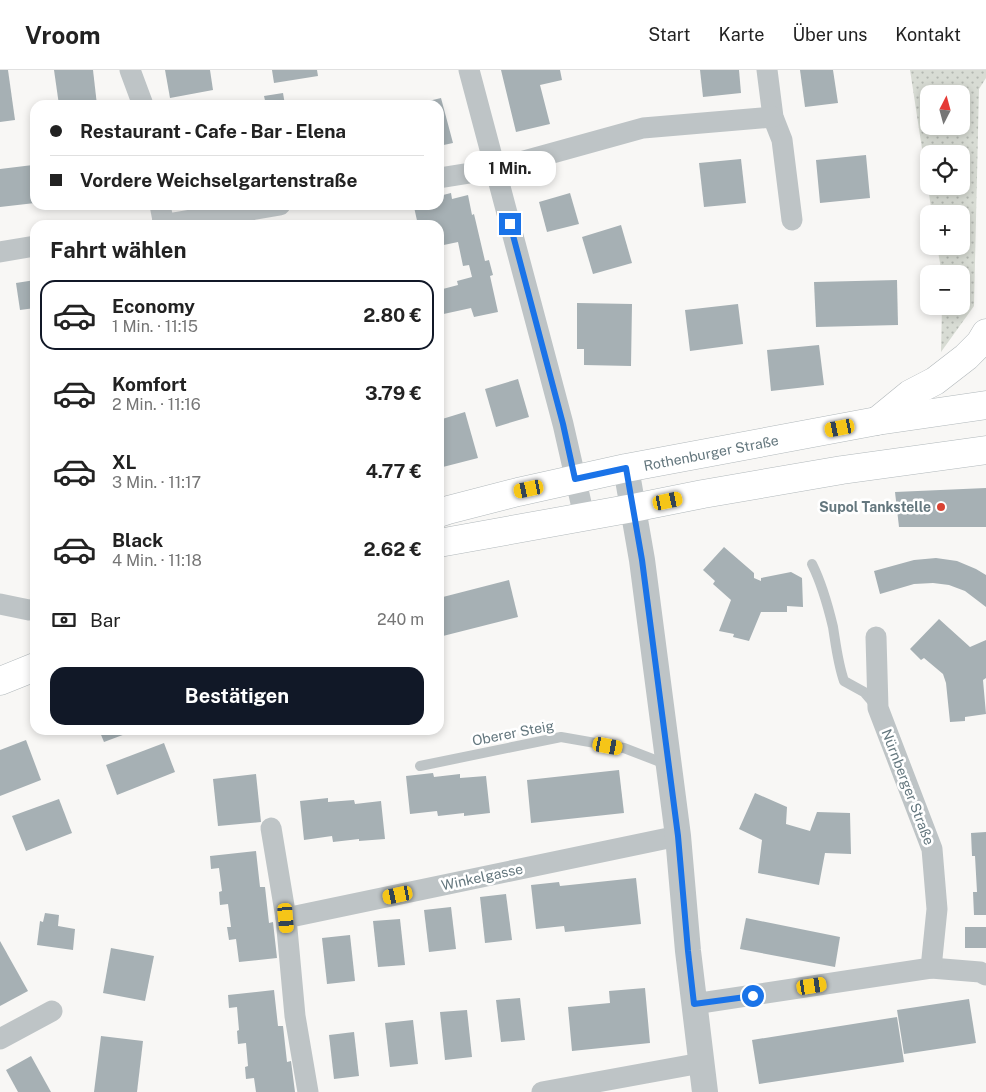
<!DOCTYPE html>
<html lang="de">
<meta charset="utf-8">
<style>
:root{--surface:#fff;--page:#f2f2f2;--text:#222;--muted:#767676;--line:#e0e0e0;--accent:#111827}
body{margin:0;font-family:"Public Sans",sans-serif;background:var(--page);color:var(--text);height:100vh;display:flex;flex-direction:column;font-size:19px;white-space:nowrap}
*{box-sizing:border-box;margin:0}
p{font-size:16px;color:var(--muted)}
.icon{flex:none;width:28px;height:28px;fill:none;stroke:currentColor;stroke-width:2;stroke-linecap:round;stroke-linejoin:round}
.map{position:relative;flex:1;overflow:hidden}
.panel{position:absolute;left:30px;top:150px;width:414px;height:515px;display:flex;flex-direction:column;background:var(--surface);border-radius:15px;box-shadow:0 2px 8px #0003}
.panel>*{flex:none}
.banner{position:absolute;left:30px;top:30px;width:414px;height:110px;border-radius:15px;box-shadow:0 2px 8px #0003;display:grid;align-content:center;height:110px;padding:0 20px;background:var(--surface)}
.needle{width:32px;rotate:6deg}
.buttons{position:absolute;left:920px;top:15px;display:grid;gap:10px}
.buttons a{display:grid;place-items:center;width:50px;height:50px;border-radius:10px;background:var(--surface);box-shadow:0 2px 8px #0003;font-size:25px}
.end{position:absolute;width:22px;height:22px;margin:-11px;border:6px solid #1a73e8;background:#fff;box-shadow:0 0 0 2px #fff}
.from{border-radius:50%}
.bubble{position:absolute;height:35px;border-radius:15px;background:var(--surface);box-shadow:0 2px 8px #0003;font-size:16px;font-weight:700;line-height:35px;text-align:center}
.car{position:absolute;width:15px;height:30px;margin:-15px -8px;border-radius:6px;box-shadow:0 0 4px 1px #0007;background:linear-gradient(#f5c518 24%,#345 0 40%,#f5c518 0 76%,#345 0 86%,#f5c518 0)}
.banner b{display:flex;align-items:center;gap:18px;height:48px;font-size:19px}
.banner b+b{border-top:1px solid var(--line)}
.banner i{width:12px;height:12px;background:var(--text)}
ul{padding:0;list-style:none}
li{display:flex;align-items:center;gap:15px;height:70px;margin:0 10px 8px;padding:0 10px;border:2px solid transparent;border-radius:15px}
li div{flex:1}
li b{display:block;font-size:19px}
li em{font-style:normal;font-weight:700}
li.current{border-color:var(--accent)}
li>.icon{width:45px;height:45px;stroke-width:1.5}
h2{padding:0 20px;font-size:22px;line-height:60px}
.pay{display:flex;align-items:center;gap:12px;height:55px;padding:0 20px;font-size:19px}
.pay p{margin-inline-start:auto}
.button{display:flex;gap:10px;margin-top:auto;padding:10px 20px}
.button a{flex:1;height:58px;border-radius:15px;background:var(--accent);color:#fff;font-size:20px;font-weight:700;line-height:58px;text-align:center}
header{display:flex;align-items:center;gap:30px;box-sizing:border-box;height:70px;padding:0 25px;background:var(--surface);border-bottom:1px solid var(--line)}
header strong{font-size:24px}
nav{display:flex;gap:28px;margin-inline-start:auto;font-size:18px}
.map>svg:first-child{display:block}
.grass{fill:url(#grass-dots);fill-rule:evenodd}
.building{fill:#a6b0b4}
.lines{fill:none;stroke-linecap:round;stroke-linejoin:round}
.secondary-casing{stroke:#b1b8bb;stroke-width:29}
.primary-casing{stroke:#b2b8bb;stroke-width:29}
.service{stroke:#bec4c6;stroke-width:10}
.minor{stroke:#bec4c6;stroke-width:21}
.tertiary{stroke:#bec4c6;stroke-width:26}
.secondary{stroke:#fff;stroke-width:28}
.primary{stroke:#fff;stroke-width:28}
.route{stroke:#1a73e8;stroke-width:6}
.poi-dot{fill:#d94333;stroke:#fff;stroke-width:2}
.labels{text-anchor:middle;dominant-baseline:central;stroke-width:5;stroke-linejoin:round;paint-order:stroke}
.street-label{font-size:14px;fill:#64777e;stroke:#fff}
.poi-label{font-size:14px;font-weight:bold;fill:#64777e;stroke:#fff;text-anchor:end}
</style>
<header>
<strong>Vroom</strong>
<nav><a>Start</a><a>Karte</a><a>Über uns</a><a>Kontakt</a></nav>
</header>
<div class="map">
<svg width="986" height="1022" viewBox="0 0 986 1022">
<defs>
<pattern id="grass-dots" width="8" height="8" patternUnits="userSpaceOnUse" patternTransform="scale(1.25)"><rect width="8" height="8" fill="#d8dcd4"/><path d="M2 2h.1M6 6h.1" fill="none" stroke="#b3b7b1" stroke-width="1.8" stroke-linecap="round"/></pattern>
</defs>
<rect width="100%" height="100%" fill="#f8f7f5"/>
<path class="grass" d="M910,0H986V8L979,19L974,236L941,282L942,236H961V204H942L937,176H961V144H932ZM929,24H961V56H929ZM929,84H961V116H929Z"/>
<g class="building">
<path d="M0,0H8L15,50L0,52Z"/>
<path d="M54,0H93L97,35H59Z"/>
<path d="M165,0H210L213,20L170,28Z"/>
<path d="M272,0H317L318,6L274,13Z"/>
<path d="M501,0H560L562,10L540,15L550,54L516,62Z"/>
<path d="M700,0H739L741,23L703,27Z"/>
<path d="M800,0H833L838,33L805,37Z"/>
<path d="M283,23L285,35H266L264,26Z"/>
<path d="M441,28L453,73L439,76V35L416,34Z"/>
<path d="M866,85L870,128L820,133L816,90Z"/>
<path d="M741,89L746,133L704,137L699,93Z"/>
<path d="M33,95L35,111V133L0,137V99Z"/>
<path d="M451,123L452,129L468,125L472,145L474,144L485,191L489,190L493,205L490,206L498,242L474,247L471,238L439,245V220L458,215L457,211L472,207L469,195L463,196L458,172L439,176V155H418L414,137L421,135H439V126Z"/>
<path d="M570,123L579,154L547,162L539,132Z"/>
<path d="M359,150V155H336V154Z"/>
<path d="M621,155L632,193L593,204L582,167Z"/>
<path d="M35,210V238L20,240L16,213Z"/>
<path d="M897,210L898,255L816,257L814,212Z"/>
<path d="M577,233L632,234L631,296L584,295V279H577Z"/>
<path d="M738,234L743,274L690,281L685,240Z"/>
<path d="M819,275L824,315L771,321L767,280Z"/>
<path d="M518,309L529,347L496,357L485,319Z"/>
<path d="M465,342L478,388L439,398V350Z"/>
<path d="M986,418V457H899L895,422Z"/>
<path d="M724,477L754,503V508L761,511V508L791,502L802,508L803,537L787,536V542H761L749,571L733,567L734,564L719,561L731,530L713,514L715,511L703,500Z"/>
<path d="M936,488L957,491L976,499L986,505V537L965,521L949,515L933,513L914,514L880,524L874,501L914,490Z"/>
<path d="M509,510L518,547L439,567V528Z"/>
<path d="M939,549L970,577L986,570V608L983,610L986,644L965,647V651L950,652L946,613L943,604L924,588L921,590L910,579Z"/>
<path d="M99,660H136L104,672Z"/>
<path d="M26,670L41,710L0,726V680Z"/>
<path d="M164,673L175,702L117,725L106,695Z"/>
<path d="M619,700L624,743L531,753L527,710Z"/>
<path d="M433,703L434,707L460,704V708L486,706L490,743L464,746V743L438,746L437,741L410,744L406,706Z"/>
<path d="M256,704L261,752L218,756L213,709Z"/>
<path d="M755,723L787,737L786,754L810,761L817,742L850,743L851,784L825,783L819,815L758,803L762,770L739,759Z"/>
<path d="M328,728V732L354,730L355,734L381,731L385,769L359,771V769L333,772L332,766L304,770L300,731Z"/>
<path d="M59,729L72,763L26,781L12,746Z"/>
<path d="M986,762V845H974L973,822H977L975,786H972L971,763Z"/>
<path d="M256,781L260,817H265L269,853L273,852L277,888L239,892L236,869L229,870L227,857H231L228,834L220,835L219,822L222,821L219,798L211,799L210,786Z"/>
<path d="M636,808L641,854L565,862L564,856L536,859L531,815L559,812L560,816Z"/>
<path d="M506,824L512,870L485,873L480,827Z"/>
<path d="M451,837L456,879L429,882L424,840Z"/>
<path d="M45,843L59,845L58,856L75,859L73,880L37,875L40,851L43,852Z"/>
<path d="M746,848L840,867L835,897L740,879Z"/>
<path d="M400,849L405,895L378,897L373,851Z"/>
<rect x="965" y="857" width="21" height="21"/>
<path d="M350,865L355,911L327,914L322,868Z"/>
<path d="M0,871L28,921L0,936Z"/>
<path d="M111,878L154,886L145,931L103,923Z"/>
<path d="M645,918L650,973L572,981L568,937L610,933L609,921Z"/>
<path d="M274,920L278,956H283L287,992L291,991L295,1022H256L254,1008L246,1009L245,997L248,996L246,973L238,974L237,961L239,960L237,937L229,938L228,925Z"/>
<path d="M520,928L525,970L501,972L496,930Z"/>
<path d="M969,929L976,973L904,984L897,940Z"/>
<path d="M467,940L472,987L445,990L440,942Z"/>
<path d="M897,947L904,992L759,1014L752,970Z"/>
<path d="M413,950L418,994L390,997L385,953Z"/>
<path d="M354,962L359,1006L334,1009L329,965Z"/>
<path d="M101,966L143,971L137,1022H94Z"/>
<path d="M31,986L51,1022H18L6,1000Z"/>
</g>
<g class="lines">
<defs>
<g id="secondary">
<path d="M439,443L448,440L518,422L626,398L877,351L986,335"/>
<path d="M439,473L633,438L703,424L842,400L986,380"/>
<path d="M0,611L35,597"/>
</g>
<path id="primary" d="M877,351L910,324L935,311L966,287L980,273L986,263"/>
</defs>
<use href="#secondary" class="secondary-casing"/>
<use href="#primary" class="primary-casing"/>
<g class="service">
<path d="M812,494C822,514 828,536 833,557C836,576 838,594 844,611L864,622L876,636"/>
<path d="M420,696L561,667L624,678L668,695"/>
</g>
<g class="minor">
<path d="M130,0L143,35"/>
<path d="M469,0L563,354L584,446"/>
<path d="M767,0L773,47L782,70L792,150"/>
<path d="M439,108L495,99L643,58L773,47"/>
<path d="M160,135L164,155"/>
<path d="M161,155L280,135"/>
<path d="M0,182L35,176"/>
<path d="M0,534L29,540L35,539"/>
<path d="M271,758L286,848"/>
<path d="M931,898L980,902L986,905"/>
<path d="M694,934L931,898L937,839L932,779L878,638L876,567"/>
<path d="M0,969L52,941"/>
<path d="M308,1022L295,946L286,848L678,766"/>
<path d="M542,1022L701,993"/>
</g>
<path class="tertiary" d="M626,398L642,490L678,766L688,881L705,1022"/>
<use href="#secondary" class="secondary"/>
<use href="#primary" class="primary"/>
</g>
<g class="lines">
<path class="route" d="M510,154L563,354L575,409L626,398L642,490L678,766L688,881L694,934L753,926"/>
</g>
<circle class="poi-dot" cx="941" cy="437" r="5"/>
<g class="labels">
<g class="street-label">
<text transform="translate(711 383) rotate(-11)">Rothenburger Straße</text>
<text transform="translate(513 663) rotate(-11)">Oberer Steig</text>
<text transform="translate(908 717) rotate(69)">Nürnberger Straße</text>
<text transform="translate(482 807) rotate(-12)">Winkelgasse</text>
</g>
<g class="poi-label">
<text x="931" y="437">Supol Tankstelle</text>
</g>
</g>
</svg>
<div class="buttons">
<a><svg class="needle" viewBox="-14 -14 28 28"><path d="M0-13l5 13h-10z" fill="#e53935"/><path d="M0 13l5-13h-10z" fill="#767676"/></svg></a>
<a><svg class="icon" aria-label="locate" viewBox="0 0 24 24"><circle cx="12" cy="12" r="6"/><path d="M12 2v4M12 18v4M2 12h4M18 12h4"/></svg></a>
<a>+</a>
<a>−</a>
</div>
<i class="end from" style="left:753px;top:926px"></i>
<i class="end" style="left:510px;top:154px"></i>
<div class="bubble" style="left:464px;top:81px;width:92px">1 Min.</div>
<i class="car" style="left:840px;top:358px;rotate:259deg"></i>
<i class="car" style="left:529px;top:419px;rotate:258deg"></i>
<i class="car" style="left:668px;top:431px;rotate:78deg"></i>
<i class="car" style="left:608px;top:676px;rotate:100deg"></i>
<i class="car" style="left:398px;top:825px;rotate:258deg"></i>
<i class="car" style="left:286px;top:848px;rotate:175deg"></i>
<i class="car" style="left:812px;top:916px;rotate:81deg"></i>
<div class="banner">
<b><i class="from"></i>Restaurant - Cafe - Bar - Elena</b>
<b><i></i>Vordere Weichselgartenstraße</b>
</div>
<section class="panel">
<h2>Fahrt wählen</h2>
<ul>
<li class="current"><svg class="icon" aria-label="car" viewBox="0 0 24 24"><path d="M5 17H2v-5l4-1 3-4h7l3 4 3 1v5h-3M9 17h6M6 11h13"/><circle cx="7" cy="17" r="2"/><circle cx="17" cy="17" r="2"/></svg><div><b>Economy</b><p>1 Min. · 11:15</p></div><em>2.80 €</em></li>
<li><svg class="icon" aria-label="car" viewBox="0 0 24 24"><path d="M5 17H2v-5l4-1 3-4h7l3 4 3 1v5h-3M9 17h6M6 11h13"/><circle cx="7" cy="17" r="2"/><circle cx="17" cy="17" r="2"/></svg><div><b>Komfort</b><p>2 Min. · 11:16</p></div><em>3.79 €</em></li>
<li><svg class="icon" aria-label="car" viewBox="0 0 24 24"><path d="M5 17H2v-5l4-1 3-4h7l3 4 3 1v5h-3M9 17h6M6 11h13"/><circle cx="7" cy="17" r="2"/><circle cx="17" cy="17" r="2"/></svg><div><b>XL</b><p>3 Min. · 11:17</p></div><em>4.77 €</em></li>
<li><svg class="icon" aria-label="car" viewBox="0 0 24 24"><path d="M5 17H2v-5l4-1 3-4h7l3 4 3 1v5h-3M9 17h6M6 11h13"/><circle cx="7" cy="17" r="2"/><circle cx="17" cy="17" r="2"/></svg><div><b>Black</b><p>4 Min. · 11:18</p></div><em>2.62 €</em></li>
</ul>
<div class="pay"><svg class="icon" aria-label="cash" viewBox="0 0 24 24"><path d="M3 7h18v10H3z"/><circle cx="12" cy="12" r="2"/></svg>Bar<p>240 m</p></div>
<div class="button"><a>Bestätigen</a></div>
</section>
</div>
